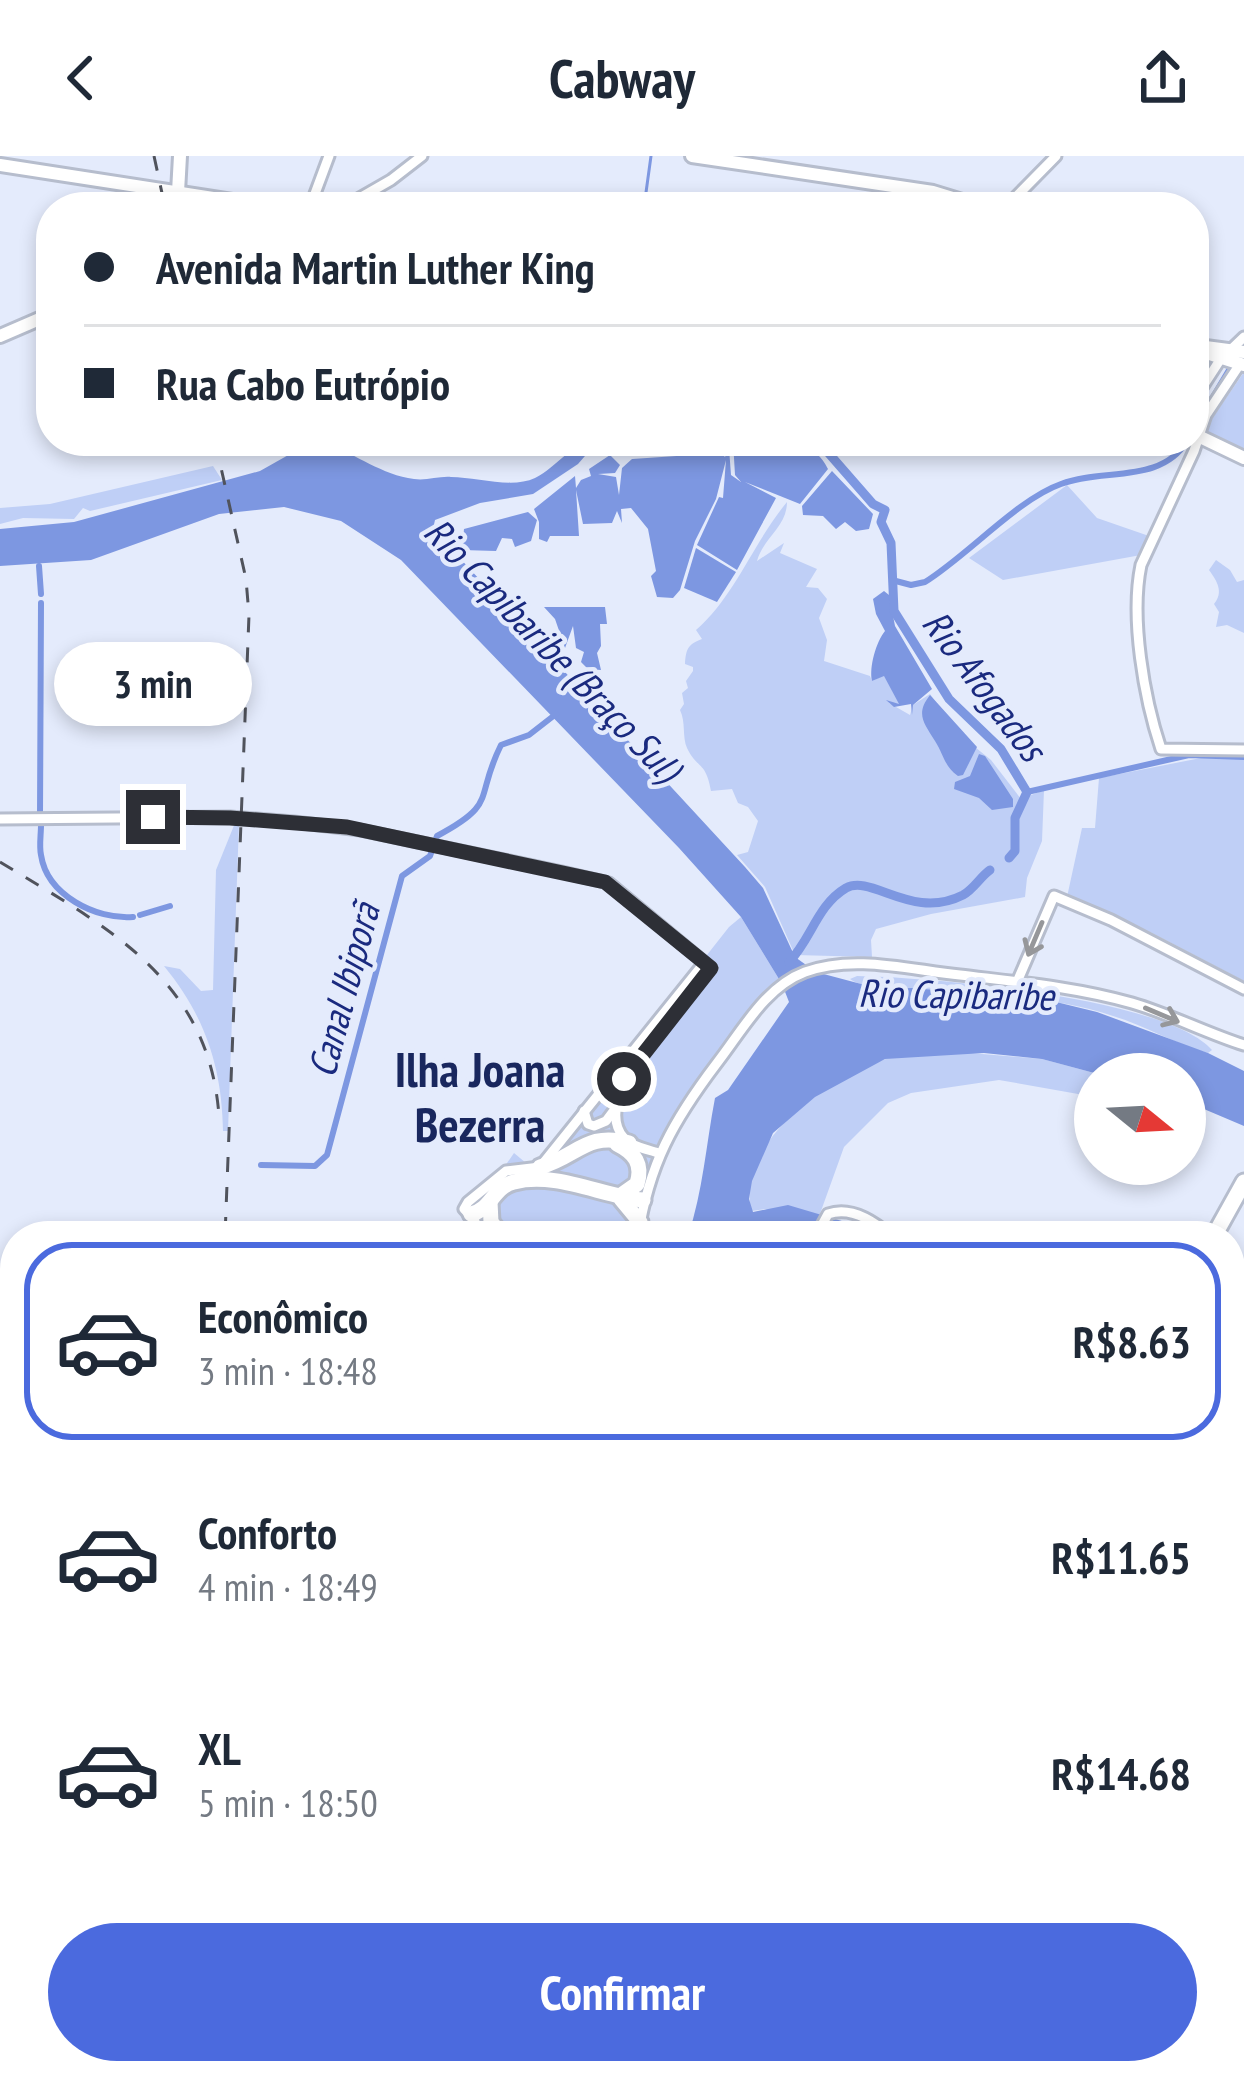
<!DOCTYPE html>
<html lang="pt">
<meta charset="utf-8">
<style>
:root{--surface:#fff;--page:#f6f6f7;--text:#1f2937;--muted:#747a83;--line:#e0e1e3;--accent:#4b6ade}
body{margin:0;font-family:"PT Sans Narrow",sans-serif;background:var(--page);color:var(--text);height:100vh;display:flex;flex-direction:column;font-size:45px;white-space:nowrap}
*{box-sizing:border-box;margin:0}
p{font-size:39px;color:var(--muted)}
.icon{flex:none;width:66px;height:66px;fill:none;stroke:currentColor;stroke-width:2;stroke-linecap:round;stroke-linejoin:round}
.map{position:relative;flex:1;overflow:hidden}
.sheet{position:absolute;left:0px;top:1065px;width:1245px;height:864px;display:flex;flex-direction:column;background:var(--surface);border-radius:48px 48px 0 0;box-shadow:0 6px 18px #0003}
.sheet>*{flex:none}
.banner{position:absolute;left:36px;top:36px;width:1173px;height:264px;border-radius:48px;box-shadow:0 6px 18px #0003;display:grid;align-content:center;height:264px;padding:0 48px;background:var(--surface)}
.needle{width:78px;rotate:108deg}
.buttons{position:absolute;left:1074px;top:897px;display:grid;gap:24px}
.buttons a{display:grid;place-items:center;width:132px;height:132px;border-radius:50%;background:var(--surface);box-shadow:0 6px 18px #0003;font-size:60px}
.end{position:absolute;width:54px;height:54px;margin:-27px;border:15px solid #2d2f36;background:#fff;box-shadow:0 0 0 6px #fff}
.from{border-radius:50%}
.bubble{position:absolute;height:84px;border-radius:42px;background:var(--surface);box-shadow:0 6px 18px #0003;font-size:39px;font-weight:700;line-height:84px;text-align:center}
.banner b{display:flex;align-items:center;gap:42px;height:114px;font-size:45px}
.banner b+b{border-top:3px solid var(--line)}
.banner i{width:30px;height:30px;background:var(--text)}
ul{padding:21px 0 0;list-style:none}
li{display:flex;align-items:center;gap:36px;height:198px;margin:0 24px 18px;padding:0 24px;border:6px solid transparent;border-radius:48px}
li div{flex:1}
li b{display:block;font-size:45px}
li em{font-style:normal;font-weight:700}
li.on{border-color:var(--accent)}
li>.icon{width:108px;height:108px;stroke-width:1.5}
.button{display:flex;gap:24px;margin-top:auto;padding:24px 48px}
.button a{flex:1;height:138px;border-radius:72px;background:var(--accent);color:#fff;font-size:48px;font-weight:700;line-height:138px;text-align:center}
header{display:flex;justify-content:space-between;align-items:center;height:156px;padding:0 48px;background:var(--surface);font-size:54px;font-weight:700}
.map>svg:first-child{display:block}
.green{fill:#bfcff6}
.water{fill:#7d97e1}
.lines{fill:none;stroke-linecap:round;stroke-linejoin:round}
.stream{stroke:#7d97e1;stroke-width:3}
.canal{stroke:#7d97e1;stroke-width:6}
.river{stroke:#7d97e1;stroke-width:9}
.secondary-casing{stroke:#b6bdcd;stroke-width:15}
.primary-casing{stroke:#b6bdcd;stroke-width:18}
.highway-casing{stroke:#b6bdcd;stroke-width:21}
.secondary{stroke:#fff;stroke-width:9}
.primary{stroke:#fff;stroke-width:12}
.highway{stroke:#fff;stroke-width:15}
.rail{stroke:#50535c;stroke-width:3;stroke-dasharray:15 15;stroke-linecap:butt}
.oneway{stroke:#96979a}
.route{stroke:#2d2f36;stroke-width:15}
.labels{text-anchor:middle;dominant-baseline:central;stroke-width:9;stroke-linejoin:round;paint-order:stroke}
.water-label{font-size:39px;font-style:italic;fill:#1a2a7f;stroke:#e4ebfc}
.district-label{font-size:48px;font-weight:bold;fill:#19275e;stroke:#e4ebfc}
</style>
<header><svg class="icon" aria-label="back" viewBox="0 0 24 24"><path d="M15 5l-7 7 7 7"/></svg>Cabway<svg class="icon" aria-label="share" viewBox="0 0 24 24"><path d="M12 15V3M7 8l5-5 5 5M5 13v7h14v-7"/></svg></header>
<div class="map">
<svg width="1244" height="1929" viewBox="0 0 1244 1929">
<rect width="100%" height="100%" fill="#e4ebfc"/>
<g class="green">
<path d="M1244,216V295L1207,276L1209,267Z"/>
<path d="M213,310L222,324L90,355L83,352L74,363L23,362L0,368V352L50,348Z"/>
<path d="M1067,329L1097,362L1149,380L1141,399L1003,424L969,402Z"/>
<path d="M787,346C787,371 763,382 757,405L784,387L780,397L817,413L806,431L818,432L827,443L819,462L827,484L824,505L870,520L872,525L884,519L900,549L889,547L910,559L913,549L930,538L960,579L991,604L1021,643L1044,634L1042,685L1027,722L1025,741L931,758L876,773L871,784L872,801L795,799L765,731L737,699L748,696L758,665L748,651L738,647L732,633L711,635C706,605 697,613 687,592C682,581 686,566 680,554L684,548L682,537L688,532L686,525L693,515V511L685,508C686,493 688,488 702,483L696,474C735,440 753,387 787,346Z"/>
<path d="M1216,404L1230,414L1237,426L1244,424V477L1227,469L1216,471L1219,456L1214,448C1224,436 1217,425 1209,414Z"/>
<path d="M1206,601L1244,603V825L1152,777L1067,741L1082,672H1095L1099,622Z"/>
<path d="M235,667H239L228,975H223C222,911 205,860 164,810L180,813L201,835L213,834L216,714Z"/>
<path d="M741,761L782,828L767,842L667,979L640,1066L634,1055L631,1080H474L467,1044L498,1020L514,997L532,1012L540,1011L729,771Z"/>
<path d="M857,820C929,821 1167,842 1212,894L1208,897C1175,888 1146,870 1113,860C1064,843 1010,841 958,836C932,834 868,837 850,823Z"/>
<path d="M958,896L1042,903L1098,918H1095V941L999,924L911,937L888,947L844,991L812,1080H777L780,1072L790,1068L811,1071L765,1053L751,1055C737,985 826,924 883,904C904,896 935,898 958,896Z"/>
</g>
<g class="water">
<path d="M302,285H328L329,289C356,298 382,319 414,323C426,325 439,320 451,321C476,321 512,333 535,322C558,311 571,285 598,285L578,308L533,338L480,347L435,364L433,373L745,711L763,732L795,801L816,816L880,833L913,832L1052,845L1097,856L1208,897L1244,915V970L1185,945V918H1098L1042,903L984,897L885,903L815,941L773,977L752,1025L749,1043L753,1056L788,1049L852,1068L876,1080L786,1068L776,1080H688C703,1035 706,989 715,942L728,934L789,846L782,828L741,761L679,692L401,404L341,365L284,351L219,358L91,404L0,410V373L74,366L260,315L299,293Z"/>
<path d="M733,285C768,285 810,276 828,313L800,348L745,326L776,342L737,414L697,389L719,341L723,342L726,304L716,343L695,385L680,434L673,442L657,441L651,420L656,415L648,373L631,352L621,353L622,367L617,355L612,367L583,368L576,334L579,380H550L547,386L539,383V366L534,353L575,320L576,332L581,324L591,320L589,313L610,299L620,309L615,317L598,318L616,321L619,339L622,312L632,303L721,297L725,301L729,292L731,319L741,326L735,319Z"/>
<path d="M832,315L873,358L869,373L856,375L845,366L836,373L823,360L803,359L802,350Z"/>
<path d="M528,356L537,364L531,385L515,391L512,383L502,382L496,395L462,394L464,373Z"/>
<path d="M696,392L736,416L717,446L684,432Z"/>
<path d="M884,435L889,439L895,470L932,533L913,549L912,559L911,548L894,551L886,544L899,548L884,520L872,525C869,511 876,486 885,475L876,458L873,443Z"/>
<path d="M544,451H605L607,468H600L601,490L597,497L601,514L588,513L581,506L584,496L576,492L573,470L565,492L555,463Z"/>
<path d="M930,539L977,591L963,619L958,620C944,610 944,599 935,585C924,567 915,558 930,539Z"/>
<path d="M979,598L985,600L1013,643V651L992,654L979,642L954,633L955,626L970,620Z"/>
<path d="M292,1914H418L431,1929H314Z"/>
</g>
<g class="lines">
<path class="stream" d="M644,51L651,0"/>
<g class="canal">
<path d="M1194,273L1232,209"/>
<path d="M39,410L41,438"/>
<path d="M892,424L911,429L925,426C967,400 1018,343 1061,328C1104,312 1161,328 1187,285"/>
<path d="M1027,636L1189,599L1244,601"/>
<path d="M40,660L41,447"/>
<path d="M41,669C41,679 39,690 41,699C47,739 96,764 133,761"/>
<path d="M140,759L170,750"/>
<path d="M261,1009L315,1010L327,999L402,720L430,700L437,680C499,647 474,643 501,589L529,579L556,558"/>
</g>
<g class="river">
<path d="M818,285L873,348L885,354L881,366L891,387L894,455L949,543L1001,593L1027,636L1015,662V695L1009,702"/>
<path d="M789,806C811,784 817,749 846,732C872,718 912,765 963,739C974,733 980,721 990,714"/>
</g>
<defs>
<g id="secondary">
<path d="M310,51L329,0"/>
<path d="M344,51L391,24L422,0"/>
<path d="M1006,51L1056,0"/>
<path d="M1240,208L1206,259L1194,295L1141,409C1130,462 1144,542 1161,593L1244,594"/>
<path d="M1194,244L1220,204L1244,181"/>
<path d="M0,663L230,661L294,666L360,674L562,716L609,727L711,812C685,844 587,941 624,982C632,991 647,993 658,997"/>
<path d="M1017,826L1054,740L1111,764L1244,833"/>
<path d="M584,955L588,968L594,970L606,965L615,953"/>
<path d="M474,1080L475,1065L464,1053L468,1046L506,1015L540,1011L704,807"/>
<path d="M638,1080C649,1008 673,965 717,907C742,875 765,831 805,816C854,798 910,814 960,819C1018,826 1076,831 1132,847C1170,858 1206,877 1244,889"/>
<path d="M816,1080L828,1058C850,1050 874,1065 891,1080"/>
<path d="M1230,1194L1244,1197"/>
<path d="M0,1233H15"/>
<path d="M1230,1247L1244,1249"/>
<path d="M1230,1330L1244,1324"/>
<path d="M1230,1380L1244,1415"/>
<path d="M1230,1466L1244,1482"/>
<path d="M0,1479L15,1480"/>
<path d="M0,1520H15"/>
<path d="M1230,1584L1244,1580"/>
<path d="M1230,1806L1244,1780"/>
<path d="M626,1914V1929"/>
<path d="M868,1914L880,1929"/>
<path d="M994,1914L1006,1929"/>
<path d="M766,1929L773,1914"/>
<path d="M1026,1929L1048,1914"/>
<path d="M1141,1929L1156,1914"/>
<path d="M1231,1929L1244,1909"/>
</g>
<g id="primary">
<path d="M692,0L933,36L982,51"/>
<path d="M0,9L272,51"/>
<path d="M178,36L180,0"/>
<path d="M0,180L51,158"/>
<path d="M1198,190L1244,196"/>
<path d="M1194,193L1244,209"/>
<path d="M1194,278L1244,302"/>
</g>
<g id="highway">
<path d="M617,988C635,997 643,1008 637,1028L620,1040"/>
<path d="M540,1011C577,1001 586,975 629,987"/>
<path d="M621,1043L640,1066"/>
<path d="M490,1046L491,1066L502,1080"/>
<path d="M471,1058C491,1054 493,1031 514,1026C555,1015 602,1040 643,1044"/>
<path d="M1214,1080L1244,1026"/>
<path d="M0,1195L15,1197"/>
<path d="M1230,1205L1244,1208"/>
<path d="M0,1217H15"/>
<path d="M1230,1237L1244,1240"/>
</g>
</defs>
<use href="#secondary" class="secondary-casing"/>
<use href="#primary" class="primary-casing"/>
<use href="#highway" class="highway-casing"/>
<use href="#secondary" class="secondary"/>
<use href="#primary" class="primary"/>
<use href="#highway" class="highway"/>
<g class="rail">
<path d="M154,0L165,51"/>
<path d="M215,285L246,423L249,459L225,1080"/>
<path d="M0,706C105,770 209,822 219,960"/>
<path d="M215,1914L227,1929"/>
</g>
</g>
<defs><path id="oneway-shaft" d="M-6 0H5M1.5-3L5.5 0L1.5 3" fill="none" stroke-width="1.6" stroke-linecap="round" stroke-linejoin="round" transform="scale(3)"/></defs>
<g class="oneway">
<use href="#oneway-shaft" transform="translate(1035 783) rotate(113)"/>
<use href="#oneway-shaft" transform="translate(1162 859) rotate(23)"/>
</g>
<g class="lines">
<path class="route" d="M153,661L230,662L347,671L605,726L711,812L624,923"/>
</g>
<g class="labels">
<g class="water-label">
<text transform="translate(553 493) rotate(46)">Rio Capibaribe (Braço Sul)</text>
<text transform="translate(985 529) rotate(53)">Rio Afogados</text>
<text transform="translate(343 834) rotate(-75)">Canal Ibiporã</text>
<text transform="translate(956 838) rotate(1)">Rio Capibaribe</text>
</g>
<g class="district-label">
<text x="480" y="913">Ilha Joana<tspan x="480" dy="55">Bezerra</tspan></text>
</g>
</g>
</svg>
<div class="buttons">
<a><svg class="needle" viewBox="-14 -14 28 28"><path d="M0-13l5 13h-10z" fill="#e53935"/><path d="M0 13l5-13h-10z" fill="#747a83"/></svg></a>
</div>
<i class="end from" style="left:624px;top:923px"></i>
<i class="end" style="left:153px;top:661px"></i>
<div class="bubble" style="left:54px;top:486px;width:198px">3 min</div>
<div class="banner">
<b><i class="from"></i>Avenida Martin Luther King</b>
<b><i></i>Rua Cabo Eutrópio</b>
</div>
<section class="sheet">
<ul>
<li class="on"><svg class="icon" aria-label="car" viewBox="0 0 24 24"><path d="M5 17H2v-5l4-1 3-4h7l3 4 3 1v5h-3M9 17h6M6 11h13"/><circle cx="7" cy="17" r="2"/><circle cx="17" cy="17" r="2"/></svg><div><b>Econômico</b><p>3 min · 18:48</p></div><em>R$8.63</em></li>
<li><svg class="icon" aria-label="car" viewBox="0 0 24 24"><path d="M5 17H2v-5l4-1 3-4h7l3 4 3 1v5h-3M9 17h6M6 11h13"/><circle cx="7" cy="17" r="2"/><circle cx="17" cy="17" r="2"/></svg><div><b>Conforto</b><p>4 min · 18:49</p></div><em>R$11.65</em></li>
<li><svg class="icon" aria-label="car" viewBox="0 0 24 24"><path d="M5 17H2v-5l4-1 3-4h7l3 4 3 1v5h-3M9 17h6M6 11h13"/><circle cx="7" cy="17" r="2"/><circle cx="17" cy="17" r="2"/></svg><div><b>XL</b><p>5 min · 18:50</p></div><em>R$14.68</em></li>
</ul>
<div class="button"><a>Confirmar</a></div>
</section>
</div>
